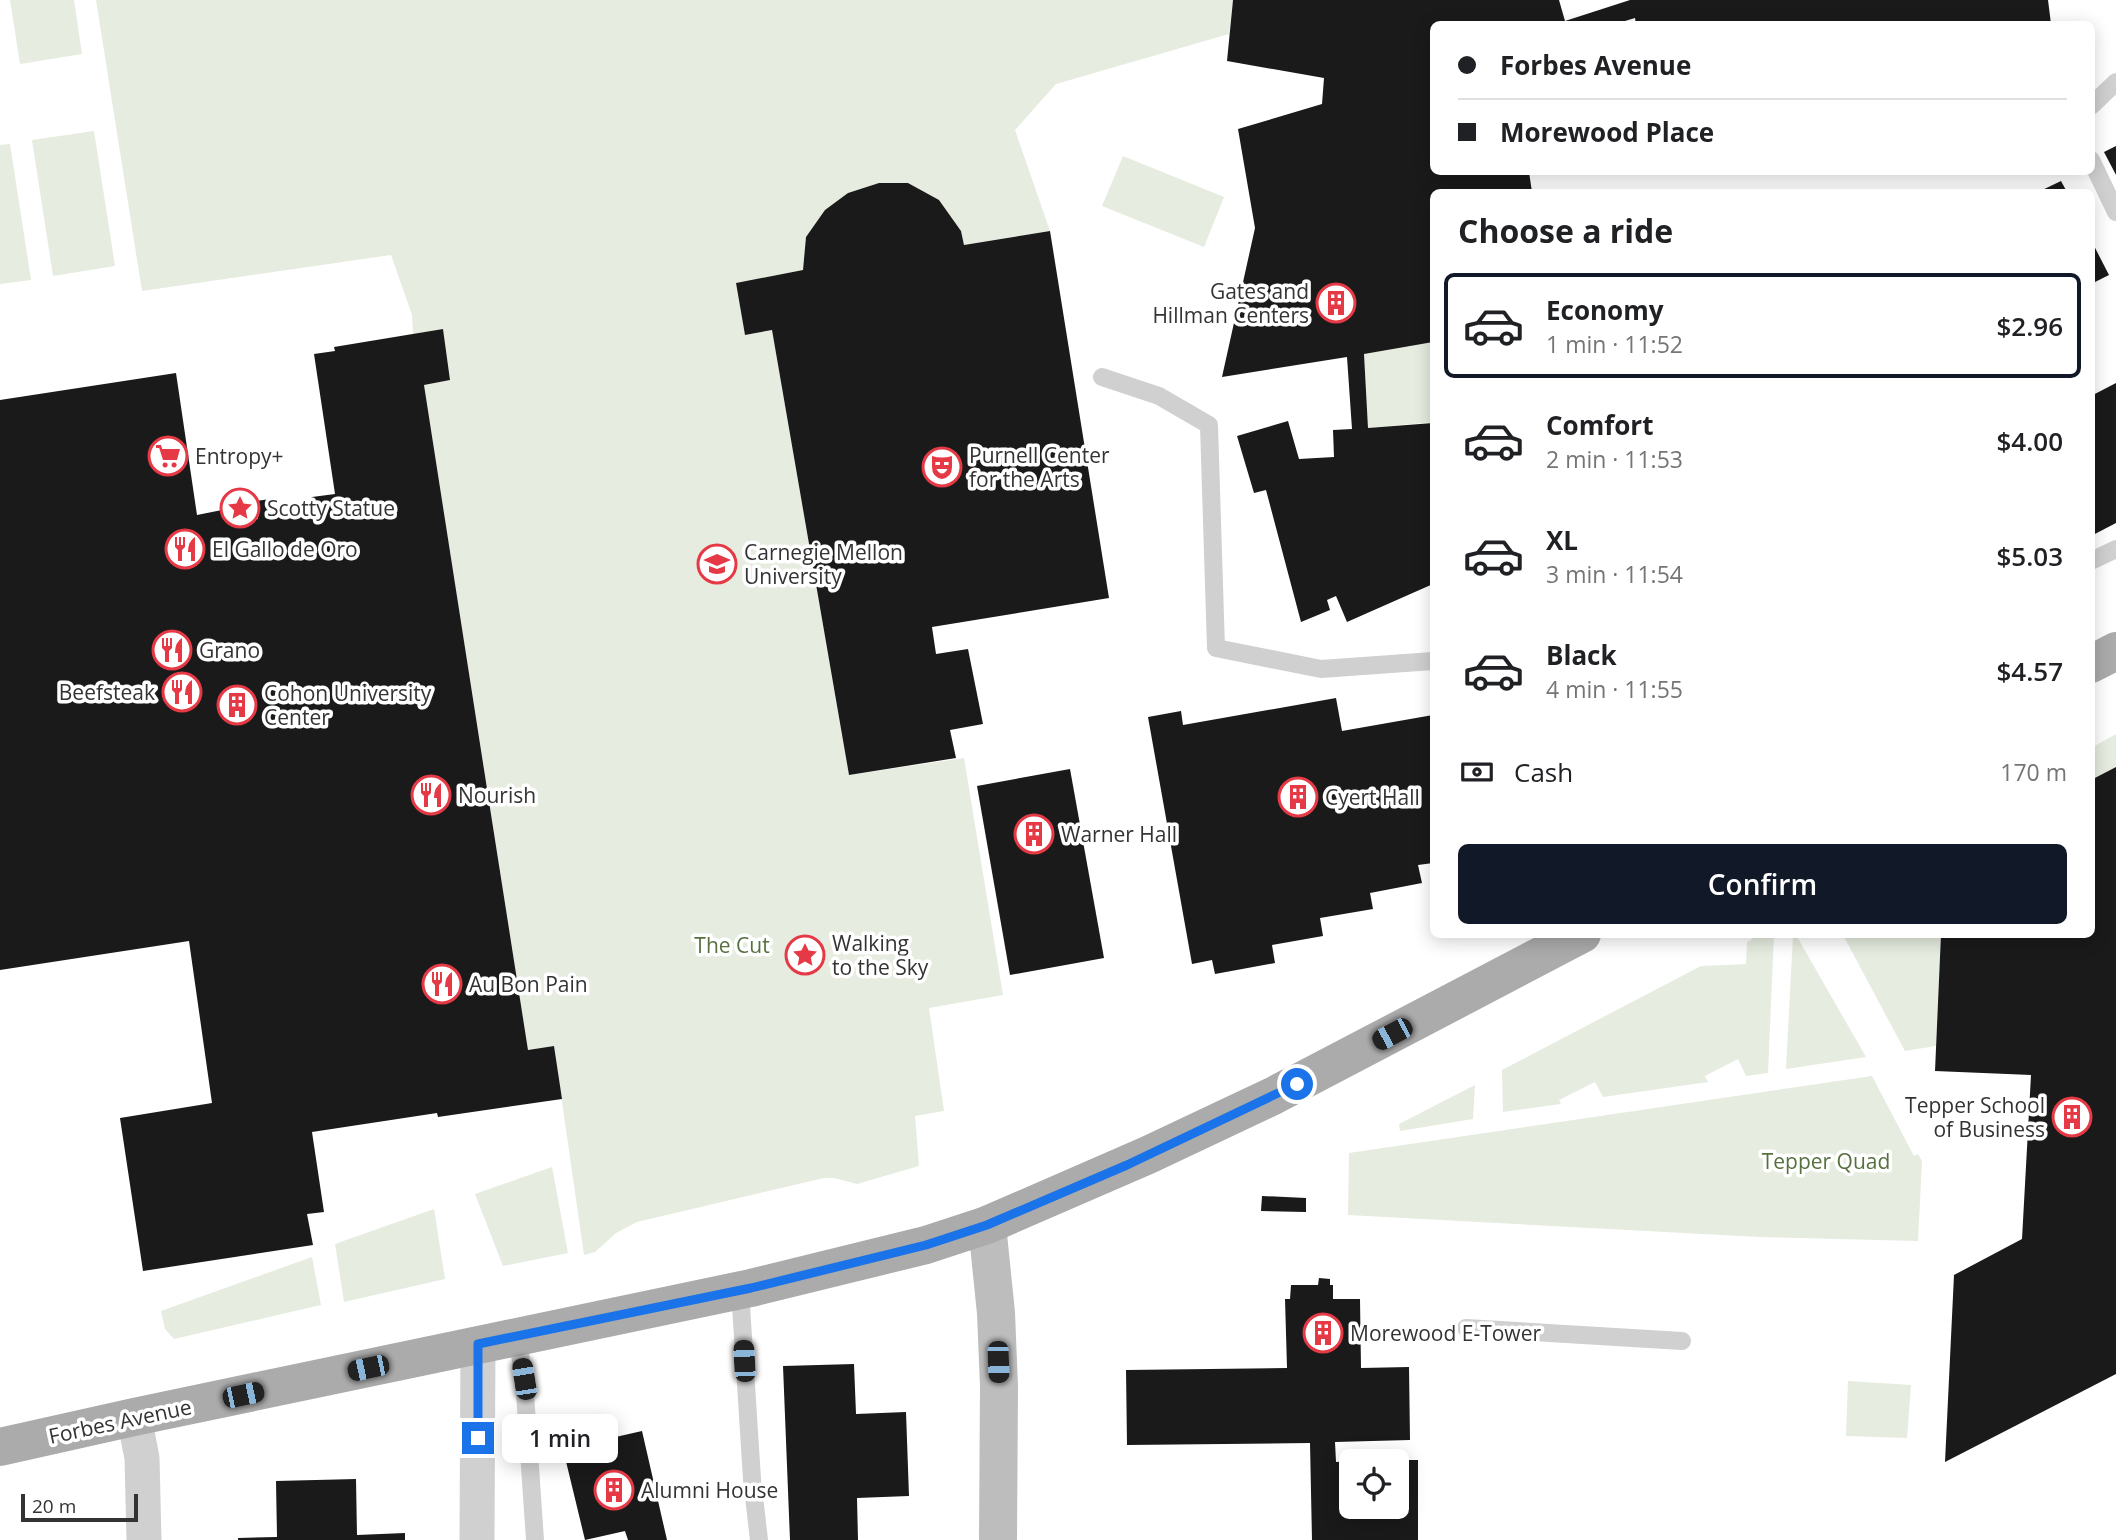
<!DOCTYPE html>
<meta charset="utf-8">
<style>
:root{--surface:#fff;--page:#f6f6f6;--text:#202124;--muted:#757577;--line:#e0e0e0;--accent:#111827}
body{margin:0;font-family:"Open Sans",sans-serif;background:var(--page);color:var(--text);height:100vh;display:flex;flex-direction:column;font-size:26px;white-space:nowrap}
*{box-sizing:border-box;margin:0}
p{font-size:23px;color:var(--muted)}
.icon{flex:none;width:38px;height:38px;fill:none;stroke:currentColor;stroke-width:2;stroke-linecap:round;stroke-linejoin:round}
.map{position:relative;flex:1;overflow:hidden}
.drawer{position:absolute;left:1430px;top:189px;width:665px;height:749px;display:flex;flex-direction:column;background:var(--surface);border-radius:10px;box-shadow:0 4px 18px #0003}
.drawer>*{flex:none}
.guide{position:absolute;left:1430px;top:21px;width:665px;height:154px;border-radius:10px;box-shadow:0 4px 18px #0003;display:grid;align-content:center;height:154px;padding:0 28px;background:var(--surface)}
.tools{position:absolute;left:1339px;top:1449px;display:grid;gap:14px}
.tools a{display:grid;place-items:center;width:70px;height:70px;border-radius:10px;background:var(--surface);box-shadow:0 4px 18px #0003;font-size:35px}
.scale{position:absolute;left:21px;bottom:18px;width:117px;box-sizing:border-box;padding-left:7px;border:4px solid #333;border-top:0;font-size:19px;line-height:24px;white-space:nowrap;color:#333;-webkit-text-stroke:5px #fff;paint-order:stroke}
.end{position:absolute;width:32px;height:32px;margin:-16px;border:9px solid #1a73e8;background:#fff;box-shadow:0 0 0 4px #fff}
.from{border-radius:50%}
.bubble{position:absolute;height:49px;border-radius:10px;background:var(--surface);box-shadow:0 4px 18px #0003;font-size:23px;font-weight:600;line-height:49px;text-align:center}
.car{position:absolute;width:21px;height:42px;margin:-21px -10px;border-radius:9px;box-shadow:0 0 5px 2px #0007;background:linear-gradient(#222 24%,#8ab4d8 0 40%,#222 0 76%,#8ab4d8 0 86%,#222 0)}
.guide b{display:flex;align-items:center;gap:24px;height:66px;font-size:26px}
.guide b+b{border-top:2px solid var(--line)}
.guide i{width:18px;height:18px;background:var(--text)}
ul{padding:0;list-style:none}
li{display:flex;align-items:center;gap:21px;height:105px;margin:0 14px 10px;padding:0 14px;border:4px solid transparent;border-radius:10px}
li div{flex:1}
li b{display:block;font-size:26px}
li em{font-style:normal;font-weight:600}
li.current{border-color:var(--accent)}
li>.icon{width:63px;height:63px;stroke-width:1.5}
h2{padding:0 28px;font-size:32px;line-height:84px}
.pay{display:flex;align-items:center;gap:18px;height:77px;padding:0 28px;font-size:26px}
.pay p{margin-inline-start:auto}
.button{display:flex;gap:14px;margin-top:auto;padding:14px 28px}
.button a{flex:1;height:80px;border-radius:10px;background:var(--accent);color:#fff;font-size:28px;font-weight:600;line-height:80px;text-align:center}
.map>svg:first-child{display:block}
.green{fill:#e6ecdf}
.building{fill:#1a1a1a}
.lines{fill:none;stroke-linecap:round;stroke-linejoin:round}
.lane{stroke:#d0d0d0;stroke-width:18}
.street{stroke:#d0d0d0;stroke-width:35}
.secondary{stroke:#bdbdbd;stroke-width:38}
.primary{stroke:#ababab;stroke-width:38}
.route{stroke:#1a73e8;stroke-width:9}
.labels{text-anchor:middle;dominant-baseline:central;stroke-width:7;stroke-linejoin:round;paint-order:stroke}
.poi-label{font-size:21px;fill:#333;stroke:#fff;text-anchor:start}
.park-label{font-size:21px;fill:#56703f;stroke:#fff}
.street-label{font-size:21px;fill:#333;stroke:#fff}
</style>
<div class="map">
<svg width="2116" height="1540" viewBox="0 0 2116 1540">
<rect width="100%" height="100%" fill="#fff"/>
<g class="green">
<path d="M10,0H74L82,54L20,64Z"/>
<path d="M96,0H1233L1229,34L1056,84L1015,130L1050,231L964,245L961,231L939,200L908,183H879L848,193L806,237L803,270L736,283L745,335L772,330L849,775L964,758L1003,995L929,1008L944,1111L915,1116L919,1166L857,1184L834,1178H824L637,1222L616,1233L595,1252L584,1255L554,1046L528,1050L424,385L450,380L443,329L413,334L412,315L391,255L142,291Z"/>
<path d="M94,131L115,266L53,276L32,140Z"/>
<path d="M10,144L31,280L0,284V145Z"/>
<path d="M1123,156L1224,197L1204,247L1102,206Z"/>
<path d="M1433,312V422L1368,428L1364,354L1355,322Z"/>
<path d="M2116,734V767L2091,780V748Z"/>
<path d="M1760,934L1774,935L1768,1073L1746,1076L1738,1059L1705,1076L1708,1082L1603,1097L1595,1082L1559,1100L1561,1104L1503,1112L1502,1070L1701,966L1746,964L1747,942Z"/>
<path d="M1793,935H1796L1866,1057L1786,1069Z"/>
<path d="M1843,935H1941L1936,1046L1905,1051Z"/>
<path d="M1872,1076L1914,1156L1918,1154L1922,1161L1918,1241L1760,1237L1348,1215L1349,1153Z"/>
<path d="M1475,1085L1473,1119L1400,1131L1399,1124Z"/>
<path d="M552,1167L568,1253L503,1266L475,1194Z"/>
<path d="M434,1209L445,1279L344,1302L335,1244Z"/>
<path d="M312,1257L321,1305L174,1339L165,1329L161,1311Z"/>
<path d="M1848,1381L1911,1385L1907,1438L1846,1436Z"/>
</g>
<g class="building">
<path d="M1233,0H1559L1565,21L1630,0H2048L2051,24H1636L1635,18L1615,24H1433V172H1529L1532,192H1433V342L1364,354L1368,428L1433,423V584L1347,622L1336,596L1327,600L1330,610L1301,622L1266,490L1254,493L1237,436L1288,421L1299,459L1334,457L1333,430L1352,429L1347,357L1222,377L1255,228L1238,129L1322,104L1324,78L1227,61Z"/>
<path d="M2116,146V175L2104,152Z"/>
<path d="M2061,181L2067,192H2038Z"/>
<path d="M879,183H908L939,200L961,231L964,245L1050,231L1109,598L932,627L936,654L968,649L983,724L950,730L956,758L849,775L772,330L745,335L736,283L803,270L806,237L825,210L848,193Z"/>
<path d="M2091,240L2109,275L2091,284Z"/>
<path d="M443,329L450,380L424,385L493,827L528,1050L554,1046L562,1099L438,1117L437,1113L312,1132L324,1212L307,1214L313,1245L143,1271L120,1118L212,1103L189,941L0,970V400L176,373L197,515L222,510L227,517L241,521L258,519L256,501L277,498L279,515L299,512L306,506L312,497L335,494L314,354L335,351L334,347Z"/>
<path d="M2116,383V523L2091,536V396Z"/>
<path d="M1336,698L1342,731L1433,715V863L1418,865L1422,883L1370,893L1373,909L1320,918L1323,936L1272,945L1275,963L1215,974L1212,960L1192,964L1148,717L1181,711L1183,725Z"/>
<path d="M2116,767V1374L1945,1462L1954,1275L2022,1239L2031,1075L1935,1071L1941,934H2091V780Z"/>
<path d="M1070,769L1104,958L1010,975L977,786Z"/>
<path d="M1262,1196L1306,1198V1212L1261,1211Z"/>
<path d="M1319,1278L1330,1279V1285H1333V1299H1360L1361,1368L1409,1367L1410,1440L1335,1442L1336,1462L1351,1461V1507H1396V1460H1418V1540H1312L1310,1443L1127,1445L1126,1370L1287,1368L1285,1299H1290L1291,1285H1318Z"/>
<path d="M854,1364L856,1414L906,1412L909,1496L857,1498L858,1540H790L783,1366Z"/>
<path d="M642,1431L667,1540H628L625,1531L585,1540L563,1449Z"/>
<path d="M356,1479L357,1535L405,1533V1540H238V1538L277,1537L276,1481Z"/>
</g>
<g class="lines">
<g class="lane">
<path d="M2091,106L2116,82"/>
<path d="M2091,160L2116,212"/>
<path d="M1102,377L1159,396L1209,425L1216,648L1321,669L1433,661"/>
<path d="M2091,561L2116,549"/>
<path d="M740,1290L752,1479L759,1540"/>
<path d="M1466,1328L1682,1341"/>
<path d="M517,1336L524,1379L535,1540"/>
</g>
<g class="street">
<path d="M134,1417L142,1458L144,1540"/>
<path d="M477,1540L478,1344"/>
</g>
<path class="secondary" d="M987,1225L996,1313L999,1386L998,1540"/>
<g class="primary">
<path d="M2091,664L2116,651"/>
<path d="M0,1447L134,1417L751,1288L926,1245L987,1225L1148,1155L1273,1096L1582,934"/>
</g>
</g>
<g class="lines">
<path class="route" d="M478,1438V1344L751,1288L926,1245L987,1225L1127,1165L1297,1084"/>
</g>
<defs>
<symbol id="building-ring" viewBox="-11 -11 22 22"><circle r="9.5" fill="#fff" stroke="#e63946" stroke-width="1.5"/><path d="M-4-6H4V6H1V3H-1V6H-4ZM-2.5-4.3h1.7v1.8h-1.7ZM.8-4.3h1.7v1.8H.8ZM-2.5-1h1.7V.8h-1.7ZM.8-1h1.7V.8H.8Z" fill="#e63946"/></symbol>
<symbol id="supermarket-ring" viewBox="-11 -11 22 22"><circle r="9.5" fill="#fff" stroke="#e63946" stroke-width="1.5"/><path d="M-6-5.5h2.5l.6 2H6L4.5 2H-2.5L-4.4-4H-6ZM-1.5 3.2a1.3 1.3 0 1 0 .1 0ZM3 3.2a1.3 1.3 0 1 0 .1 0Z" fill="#e63946"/></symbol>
<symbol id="theatre-ring" viewBox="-11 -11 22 22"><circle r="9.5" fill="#fff" stroke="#e63946" stroke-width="1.5"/><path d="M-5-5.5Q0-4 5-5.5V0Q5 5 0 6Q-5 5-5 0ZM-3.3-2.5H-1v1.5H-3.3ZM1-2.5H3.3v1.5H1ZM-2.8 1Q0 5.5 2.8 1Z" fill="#e63946"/></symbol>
<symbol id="sight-ring" viewBox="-11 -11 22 22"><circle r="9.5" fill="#fff" stroke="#e63946" stroke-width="1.5"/><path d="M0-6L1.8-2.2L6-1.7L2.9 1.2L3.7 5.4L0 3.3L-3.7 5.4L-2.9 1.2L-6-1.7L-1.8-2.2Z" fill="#e63946"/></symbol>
<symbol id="restaurant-ring" viewBox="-11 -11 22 22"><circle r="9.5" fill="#fff" stroke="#e63946" stroke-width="1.5"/><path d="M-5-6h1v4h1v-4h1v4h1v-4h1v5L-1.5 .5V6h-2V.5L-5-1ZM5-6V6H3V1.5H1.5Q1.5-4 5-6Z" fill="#e63946"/></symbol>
<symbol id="university-ring" viewBox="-11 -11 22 22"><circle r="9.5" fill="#fff" stroke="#e63946" stroke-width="1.5"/><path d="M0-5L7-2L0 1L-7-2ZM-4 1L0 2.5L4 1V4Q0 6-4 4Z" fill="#e63946"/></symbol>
</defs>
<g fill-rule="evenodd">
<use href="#building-ring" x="1314" y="281" width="44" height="44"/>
<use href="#supermarket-ring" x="146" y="434" width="44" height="44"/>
<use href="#theatre-ring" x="920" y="445" width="44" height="44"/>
<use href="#sight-ring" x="218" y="486" width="44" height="44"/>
<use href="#restaurant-ring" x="163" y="527" width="44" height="44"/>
<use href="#university-ring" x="695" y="542" width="44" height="44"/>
<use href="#restaurant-ring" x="150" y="628" width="44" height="44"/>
<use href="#restaurant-ring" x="160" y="670" width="44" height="44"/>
<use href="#building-ring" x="215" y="683" width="44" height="44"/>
<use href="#restaurant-ring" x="409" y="773" width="44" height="44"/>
<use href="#building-ring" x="1276" y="775" width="44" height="44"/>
<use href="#building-ring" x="1012" y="812" width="44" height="44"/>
<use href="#sight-ring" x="783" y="933" width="44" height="44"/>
<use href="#restaurant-ring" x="420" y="962" width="44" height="44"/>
<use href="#building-ring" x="2050" y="1095" width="44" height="44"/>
<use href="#building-ring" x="1301" y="1311" width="44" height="44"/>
<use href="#building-ring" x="592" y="1468" width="44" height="44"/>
</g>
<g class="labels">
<g class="poi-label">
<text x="1309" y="291" text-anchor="end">Gates and<tspan x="1309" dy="24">Hillman Centers</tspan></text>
<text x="969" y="455">Purnell Center<tspan x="969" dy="24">for the Arts</tspan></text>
<text x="195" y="456">Entropy+</text>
<text x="267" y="508">Scotty Statue</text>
<text x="212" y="549">El Gallo de Oro</text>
<text x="744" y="552">Carnegie Mellon<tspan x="744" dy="24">University</tspan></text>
<text x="199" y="650">Grano</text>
<text x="155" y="692" text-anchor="end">Beefsteak</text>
<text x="264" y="693">Cohon University<tspan x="264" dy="24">Center</tspan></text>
<text x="458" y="795">Nourish</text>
<text x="1325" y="797">Cyert Hall</text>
<text x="1061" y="834">Warner Hall</text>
<text x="832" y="943">Walking<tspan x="832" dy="24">to the Sky</tspan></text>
<text x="469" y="984">Au Bon Pain</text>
<text x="2045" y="1105" text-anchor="end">Tepper School<tspan x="2045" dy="24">of Business</tspan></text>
<text x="1350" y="1333">Morewood E-Tower</text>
<text x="641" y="1490">Alumni House</text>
</g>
<g class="park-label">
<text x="732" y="945">The Cut</text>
<text x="1826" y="1161">Tepper Quad</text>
</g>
<g class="street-label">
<text transform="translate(120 1421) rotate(-12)">Forbes Avenue</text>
</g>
</g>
</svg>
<div class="tools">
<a><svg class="icon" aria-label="locate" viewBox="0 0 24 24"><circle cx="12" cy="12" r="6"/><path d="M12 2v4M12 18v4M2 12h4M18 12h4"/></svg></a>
</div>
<div class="scale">20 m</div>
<i class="end from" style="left:1297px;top:1084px"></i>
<i class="end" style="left:478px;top:1438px"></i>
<div class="bubble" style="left:502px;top:1414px;width:116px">1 min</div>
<i class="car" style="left:1392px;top:1034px;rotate:242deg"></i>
<i class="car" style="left:744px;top:1361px;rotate:357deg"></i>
<i class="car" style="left:998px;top:1362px;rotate:178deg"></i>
<i class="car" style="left:368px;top:1368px;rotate:258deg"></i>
<i class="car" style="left:524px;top:1379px;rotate:351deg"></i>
<i class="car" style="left:243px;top:1395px;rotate:78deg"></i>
<div class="guide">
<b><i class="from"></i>Forbes Avenue</b>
<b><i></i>Morewood Place</b>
</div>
<section class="drawer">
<h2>Choose a ride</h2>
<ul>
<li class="current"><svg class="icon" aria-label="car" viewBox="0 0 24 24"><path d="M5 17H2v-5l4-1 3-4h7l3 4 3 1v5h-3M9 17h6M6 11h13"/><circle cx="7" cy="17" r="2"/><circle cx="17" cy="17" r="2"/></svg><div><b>Economy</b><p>1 min · 11:52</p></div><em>$2.96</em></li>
<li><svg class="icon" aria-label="car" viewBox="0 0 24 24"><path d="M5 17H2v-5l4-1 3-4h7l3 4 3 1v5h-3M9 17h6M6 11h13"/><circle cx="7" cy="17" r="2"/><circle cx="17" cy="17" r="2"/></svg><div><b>Comfort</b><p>2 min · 11:53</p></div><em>$4.00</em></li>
<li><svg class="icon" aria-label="car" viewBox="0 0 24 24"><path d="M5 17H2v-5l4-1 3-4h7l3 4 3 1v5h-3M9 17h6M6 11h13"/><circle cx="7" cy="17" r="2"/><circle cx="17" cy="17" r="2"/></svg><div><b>XL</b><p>3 min · 11:54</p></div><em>$5.03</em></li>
<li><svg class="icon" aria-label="car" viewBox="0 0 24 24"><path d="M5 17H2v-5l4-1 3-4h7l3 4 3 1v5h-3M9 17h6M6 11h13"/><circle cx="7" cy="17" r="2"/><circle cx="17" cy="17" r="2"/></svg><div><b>Black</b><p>4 min · 11:55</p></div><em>$4.57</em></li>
</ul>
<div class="pay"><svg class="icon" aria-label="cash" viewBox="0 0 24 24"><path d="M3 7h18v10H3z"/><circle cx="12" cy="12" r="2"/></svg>Cash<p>170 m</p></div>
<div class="button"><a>Confirm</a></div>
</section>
</div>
